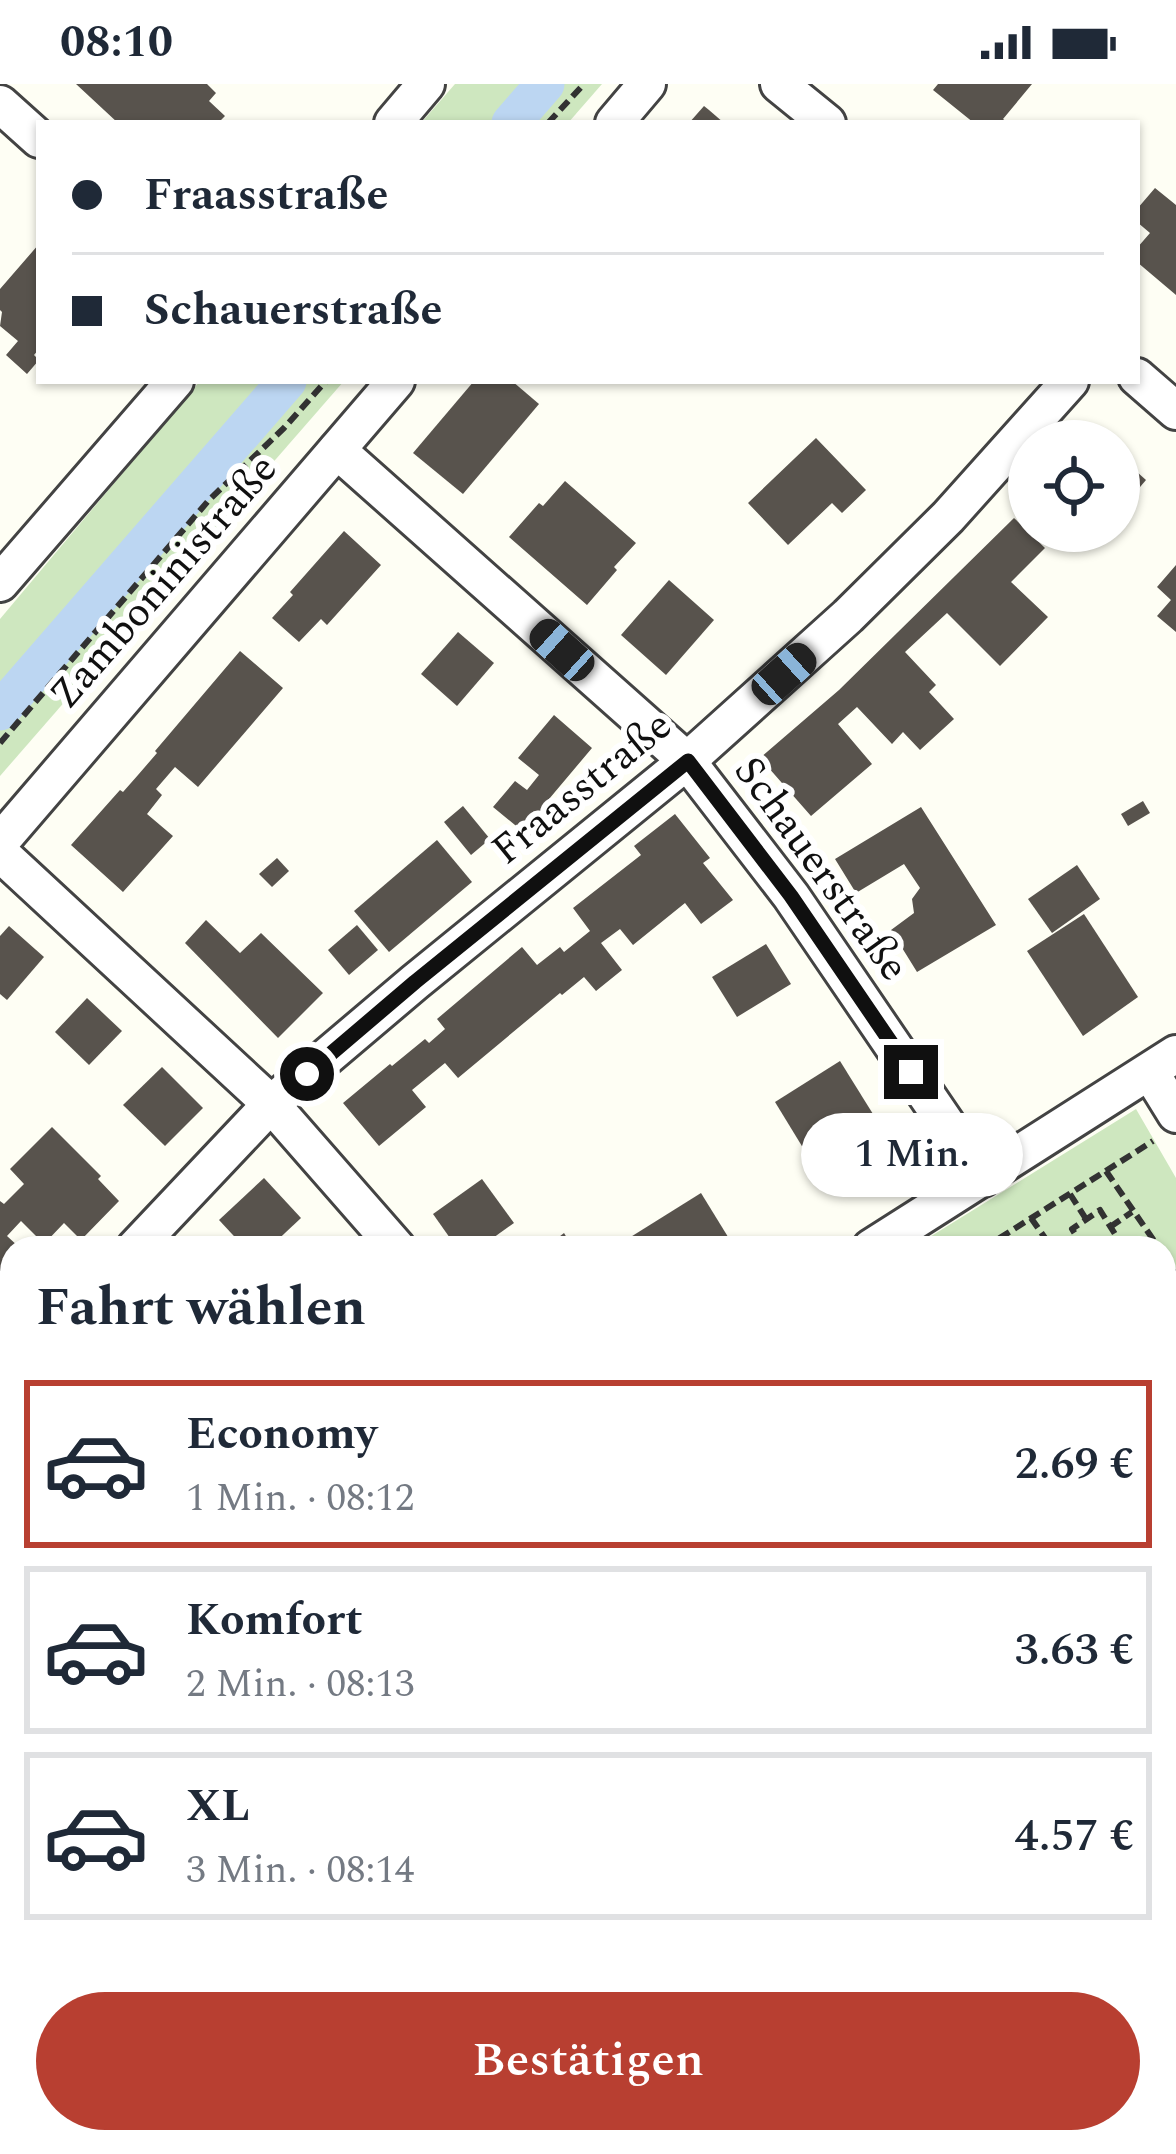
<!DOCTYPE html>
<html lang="de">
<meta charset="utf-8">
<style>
:root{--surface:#fff;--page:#f6f6f7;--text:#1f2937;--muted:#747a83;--line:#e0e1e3;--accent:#b83f31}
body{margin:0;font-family:Spectral,serif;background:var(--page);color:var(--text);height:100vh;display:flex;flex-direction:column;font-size:45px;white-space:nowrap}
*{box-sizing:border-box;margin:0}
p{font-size:39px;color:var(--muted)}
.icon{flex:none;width:66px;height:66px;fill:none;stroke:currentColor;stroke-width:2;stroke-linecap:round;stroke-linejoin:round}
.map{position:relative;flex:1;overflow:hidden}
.details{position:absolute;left:0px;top:1152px;width:1176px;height:918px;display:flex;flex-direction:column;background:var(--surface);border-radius:36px 36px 0 0;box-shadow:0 3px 9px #0004}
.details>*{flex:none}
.banner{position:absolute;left:36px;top:36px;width:1104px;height:264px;border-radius:0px;box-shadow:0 3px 9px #0004;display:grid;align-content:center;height:264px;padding:0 36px;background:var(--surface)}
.fabs{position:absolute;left:1008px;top:336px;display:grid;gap:24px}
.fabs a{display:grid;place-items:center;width:132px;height:132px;border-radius:50%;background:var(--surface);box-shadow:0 3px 9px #0004;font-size:60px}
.end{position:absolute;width:54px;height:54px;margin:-27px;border:15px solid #101010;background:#fff;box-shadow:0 0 0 6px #fff}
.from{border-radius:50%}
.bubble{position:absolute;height:84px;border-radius:42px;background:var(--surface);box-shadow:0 3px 9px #0004;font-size:39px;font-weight:600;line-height:84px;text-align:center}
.car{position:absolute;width:36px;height:72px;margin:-36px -18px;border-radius:15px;box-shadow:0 0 9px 3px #0007;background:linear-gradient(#222 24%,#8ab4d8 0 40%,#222 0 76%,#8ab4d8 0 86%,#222 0)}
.banner b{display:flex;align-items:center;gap:42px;height:114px;font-size:45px}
.banner b+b{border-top:3px solid var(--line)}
.banner i{width:30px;height:30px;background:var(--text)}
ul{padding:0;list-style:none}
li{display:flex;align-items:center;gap:36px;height:168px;margin:0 24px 18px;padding:0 12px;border:6px solid var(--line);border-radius:0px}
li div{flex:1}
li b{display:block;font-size:45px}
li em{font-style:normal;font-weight:600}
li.on{border-color:var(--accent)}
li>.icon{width:108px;height:108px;stroke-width:1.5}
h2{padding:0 36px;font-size:54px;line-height:144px}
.action{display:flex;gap:24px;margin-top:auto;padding:24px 36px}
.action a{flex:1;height:138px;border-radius:72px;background:var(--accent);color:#fff;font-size:48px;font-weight:600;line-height:138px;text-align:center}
.status{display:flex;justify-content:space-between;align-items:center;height:84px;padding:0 60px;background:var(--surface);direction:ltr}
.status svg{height:33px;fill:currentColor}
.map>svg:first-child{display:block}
.green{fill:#cee7bf}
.water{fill:#bcd6f2;stroke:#487fc5;stroke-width:3}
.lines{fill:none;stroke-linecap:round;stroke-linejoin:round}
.canal{stroke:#bcd6f2;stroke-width:39}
.building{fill:#58534d}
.lane-casing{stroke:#434343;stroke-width:24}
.street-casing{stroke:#434343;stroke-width:42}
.path{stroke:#323232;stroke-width:6;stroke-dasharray:12 6;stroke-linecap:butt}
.lane{stroke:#fff;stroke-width:18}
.street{stroke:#fff;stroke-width:36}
.route{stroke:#101010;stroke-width:15}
.labels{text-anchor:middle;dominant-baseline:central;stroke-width:12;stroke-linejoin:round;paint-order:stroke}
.street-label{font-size:42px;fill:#101010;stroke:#fff}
</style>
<div class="status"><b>08:10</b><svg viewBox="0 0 49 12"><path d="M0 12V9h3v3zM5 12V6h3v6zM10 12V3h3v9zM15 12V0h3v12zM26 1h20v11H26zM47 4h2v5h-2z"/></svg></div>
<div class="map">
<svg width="1176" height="2070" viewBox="0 0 1176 2070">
<rect width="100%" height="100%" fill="#fefef4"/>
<g class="green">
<path d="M455,0H602L568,39H421Z"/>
<path d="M200,297H344L0,692V535Z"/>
<path d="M1136,1025L1176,1094V1203L1164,1210V1164H912Z"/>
</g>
<path class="water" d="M1176,1992V2070H1036L1057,2058H1164V1999Z"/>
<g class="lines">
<g class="canal">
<path d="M511,39L545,0"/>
<path d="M0,627L287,297"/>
</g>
</g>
<g class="building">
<path d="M76,0H207L216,9L209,17L225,32L218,39H118Z"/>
<path d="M938,0H1032L1003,35L1008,39H974L933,6Z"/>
<path d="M704,22L709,26L724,39H689Z"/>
<path d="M1155,104L1176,121V211L1137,178V164L1150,149L1137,138V125Z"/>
<path d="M39,160V265L34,271L39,276L27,290L6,271L18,257L0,242L2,228L0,226V205Z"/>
<path d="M474,297H512L539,320L463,410L413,369Z"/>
<path d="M816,354L866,406L842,429L832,419L788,461L748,419Z"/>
<path d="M1119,372L1146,396L1123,423L1119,420Z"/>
<path d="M565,397L636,459L614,483L617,486L587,521L509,453L539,419L543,422Z"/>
<path d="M1014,434L1045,464L1011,498L1048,533L1000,582L947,529L905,568L936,601L929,608L954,635L920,666L903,648L892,660L857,623L838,640L872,680L811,732L760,674L839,606Z"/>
<path d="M344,447L381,481L327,541L321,535L299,558L272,534L293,511L290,508Z"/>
<path d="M1176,481V548L1157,532L1171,516L1157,503Z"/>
<path d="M669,496L714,536L666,591L621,551Z"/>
<path d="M458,548L494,579L457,622L421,590Z"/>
<path d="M240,567L283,604L198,703L175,683L156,705L162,711L147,730L173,752L123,808L71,761L120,706L123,708L138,691L157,669L155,667Z"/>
<path d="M554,631L592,664L544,721L554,729L532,755L493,723L515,697L527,706L539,691L518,674Z"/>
<path d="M1143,717L1150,729L1128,742L1121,730Z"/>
<path d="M463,722L490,755L471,771L444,738Z"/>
<path d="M921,723L996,841L917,888L891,846L914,829L912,815L920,804L904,780L856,809L835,775Z"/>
<path d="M675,730L710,774L703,779L733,816L701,840L685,819L633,861L620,845L601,859L622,886L596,907L584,893L562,911L560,909L458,994L445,979L412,1006L426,1023L379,1062L343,1019L390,980L392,982L425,955L429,959L445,945L437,935L522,863L537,881L560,863L564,868L590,847L573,824L641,771L634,762Z"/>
<path d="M437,756L472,798L389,868L354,827Z"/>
<path d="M277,774L289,787L272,803L259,790Z"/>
<path d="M1077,781L1100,815L1052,849L1028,815Z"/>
<path d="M1084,830L1138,913L1083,952L1027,867Z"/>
<path d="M206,836L240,869L261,849L323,909L278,954L185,859Z"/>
<path d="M357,841L378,866L349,891L328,866Z"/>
<path d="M9,842L44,873L7,916L0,910V852Z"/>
<path d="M766,860L791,900L737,933L712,893Z"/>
<path d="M87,914L122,947L89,981L55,948Z"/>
<path d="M840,977L896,1067L830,1108L775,1018Z"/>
<path d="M162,983L203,1024L165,1062L123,1021Z"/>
<path d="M52,1043L101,1092L98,1095L119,1117L81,1156L64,1139L44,1160L21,1137L7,1152L20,1164H12V1219L0,1231V1117L4,1120L24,1100L10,1085Z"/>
<path d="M264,1094L301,1134L269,1164H245L219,1136Z"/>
<path d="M482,1095L514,1139L479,1164H457L433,1130Z"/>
<path d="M701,1109L733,1161L728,1164H624L621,1159Z"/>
<path d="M564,1149L573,1164H545Z"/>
<path d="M12,1350V1406L0,1395V1362Z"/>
<path d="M12,1559V1621L0,1606V1568Z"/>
<path d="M1176,1635V1683L1164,1659V1641Z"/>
<path d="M1170,1724L1176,1734V1789L1164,1796V1727Z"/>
<path d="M12,1817V1857L1,1863L12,1884V1961L0,1968V1826Z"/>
<path d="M93,2058H109L116,2070H71Z"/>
<path d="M551,2058H669L674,2067L669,2070H530Z"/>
</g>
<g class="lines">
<defs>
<path id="lane" d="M507,2070L528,2058"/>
<g id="street">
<path d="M779,0L827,39"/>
<path d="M0,20L39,55"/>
<path d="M393,39L426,0"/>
<path d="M614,39L647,0"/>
<path d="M1137,293L1176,327"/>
<path d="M337,366L687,677L791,812L983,1094"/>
<path d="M0,499L175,297"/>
<path d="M0,758L396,297"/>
<path d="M0,769L271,1020L397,1164"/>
<path d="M1150,988L1176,1030"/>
<path d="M135,1164L271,1020L415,898L687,677L848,532L948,433L1070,297"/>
<path d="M871,1164L1176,970"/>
<path d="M1164,1235L1176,1228"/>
<path d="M0,1307L12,1294"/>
<path d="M0,1463L12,1474"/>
<path d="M0,1758L12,1748"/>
<path d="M1164,1921L1176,1914"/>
<path d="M426,2058L433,2070"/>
<path d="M897,2070L918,2058"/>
</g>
</defs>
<use href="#lane" class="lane-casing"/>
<use href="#street" class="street-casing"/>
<g class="path">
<path d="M548,39L584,0"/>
<path d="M0,659L209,416L284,344L326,297"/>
<path d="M1106,1087L1159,1164"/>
<path d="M1070,1110L1086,1135"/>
<path d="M1031,1134L1052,1164"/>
<path d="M1110,1143L1132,1128"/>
<path d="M984,1164L1153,1057"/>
<path d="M1084,1164L1072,1145L1100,1126L1120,1158L1110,1164"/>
<path d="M1164,1171L1176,1189"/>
<path d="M1164,1862L1176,1856"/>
<path d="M1164,1976L1176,1969"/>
<path d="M964,2058L970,2070"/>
<path d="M787,2070L809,2058"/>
<path d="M995,2070L1017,2058"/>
</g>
<use href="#lane" class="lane"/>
<use href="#street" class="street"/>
</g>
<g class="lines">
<path class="route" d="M307,990L415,898L688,677L791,812L911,988"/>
</g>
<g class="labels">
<g class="street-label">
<text transform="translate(164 498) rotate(-49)">Zamboninistraße</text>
<text transform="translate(582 704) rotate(-39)">Fraasstraße</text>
<text transform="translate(821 785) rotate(54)">Schauerstraße</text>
</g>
</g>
</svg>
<div class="fabs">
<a><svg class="icon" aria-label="locate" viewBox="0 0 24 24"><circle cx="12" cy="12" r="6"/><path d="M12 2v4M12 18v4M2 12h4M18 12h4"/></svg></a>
</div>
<i class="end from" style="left:307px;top:990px"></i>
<i class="end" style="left:911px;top:988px"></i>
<div class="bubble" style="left:801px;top:1029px;width:222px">1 Min.</div>
<i class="car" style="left:562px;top:566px;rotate:312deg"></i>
<i class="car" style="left:784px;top:590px;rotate:48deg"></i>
<div class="banner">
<b><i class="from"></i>Fraasstraße</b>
<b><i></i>Schauerstraße</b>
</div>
<section class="details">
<h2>Fahrt wählen</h2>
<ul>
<li class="on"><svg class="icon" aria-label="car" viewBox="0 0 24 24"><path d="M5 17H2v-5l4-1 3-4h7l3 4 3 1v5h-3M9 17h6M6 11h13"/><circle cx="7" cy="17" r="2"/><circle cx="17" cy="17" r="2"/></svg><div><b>Economy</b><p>1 Min. · 08:12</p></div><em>2.69 €</em></li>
<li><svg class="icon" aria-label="car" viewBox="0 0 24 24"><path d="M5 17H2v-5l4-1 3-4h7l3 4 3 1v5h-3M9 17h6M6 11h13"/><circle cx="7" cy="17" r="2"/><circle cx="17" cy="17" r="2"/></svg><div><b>Komfort</b><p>2 Min. · 08:13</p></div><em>3.63 €</em></li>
<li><svg class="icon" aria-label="car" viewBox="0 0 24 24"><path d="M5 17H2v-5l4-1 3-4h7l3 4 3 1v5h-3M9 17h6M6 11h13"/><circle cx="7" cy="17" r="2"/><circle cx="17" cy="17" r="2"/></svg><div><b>XL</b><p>3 Min. · 08:14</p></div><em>4.57 €</em></li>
</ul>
<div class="action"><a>Bestätigen</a></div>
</section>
</div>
